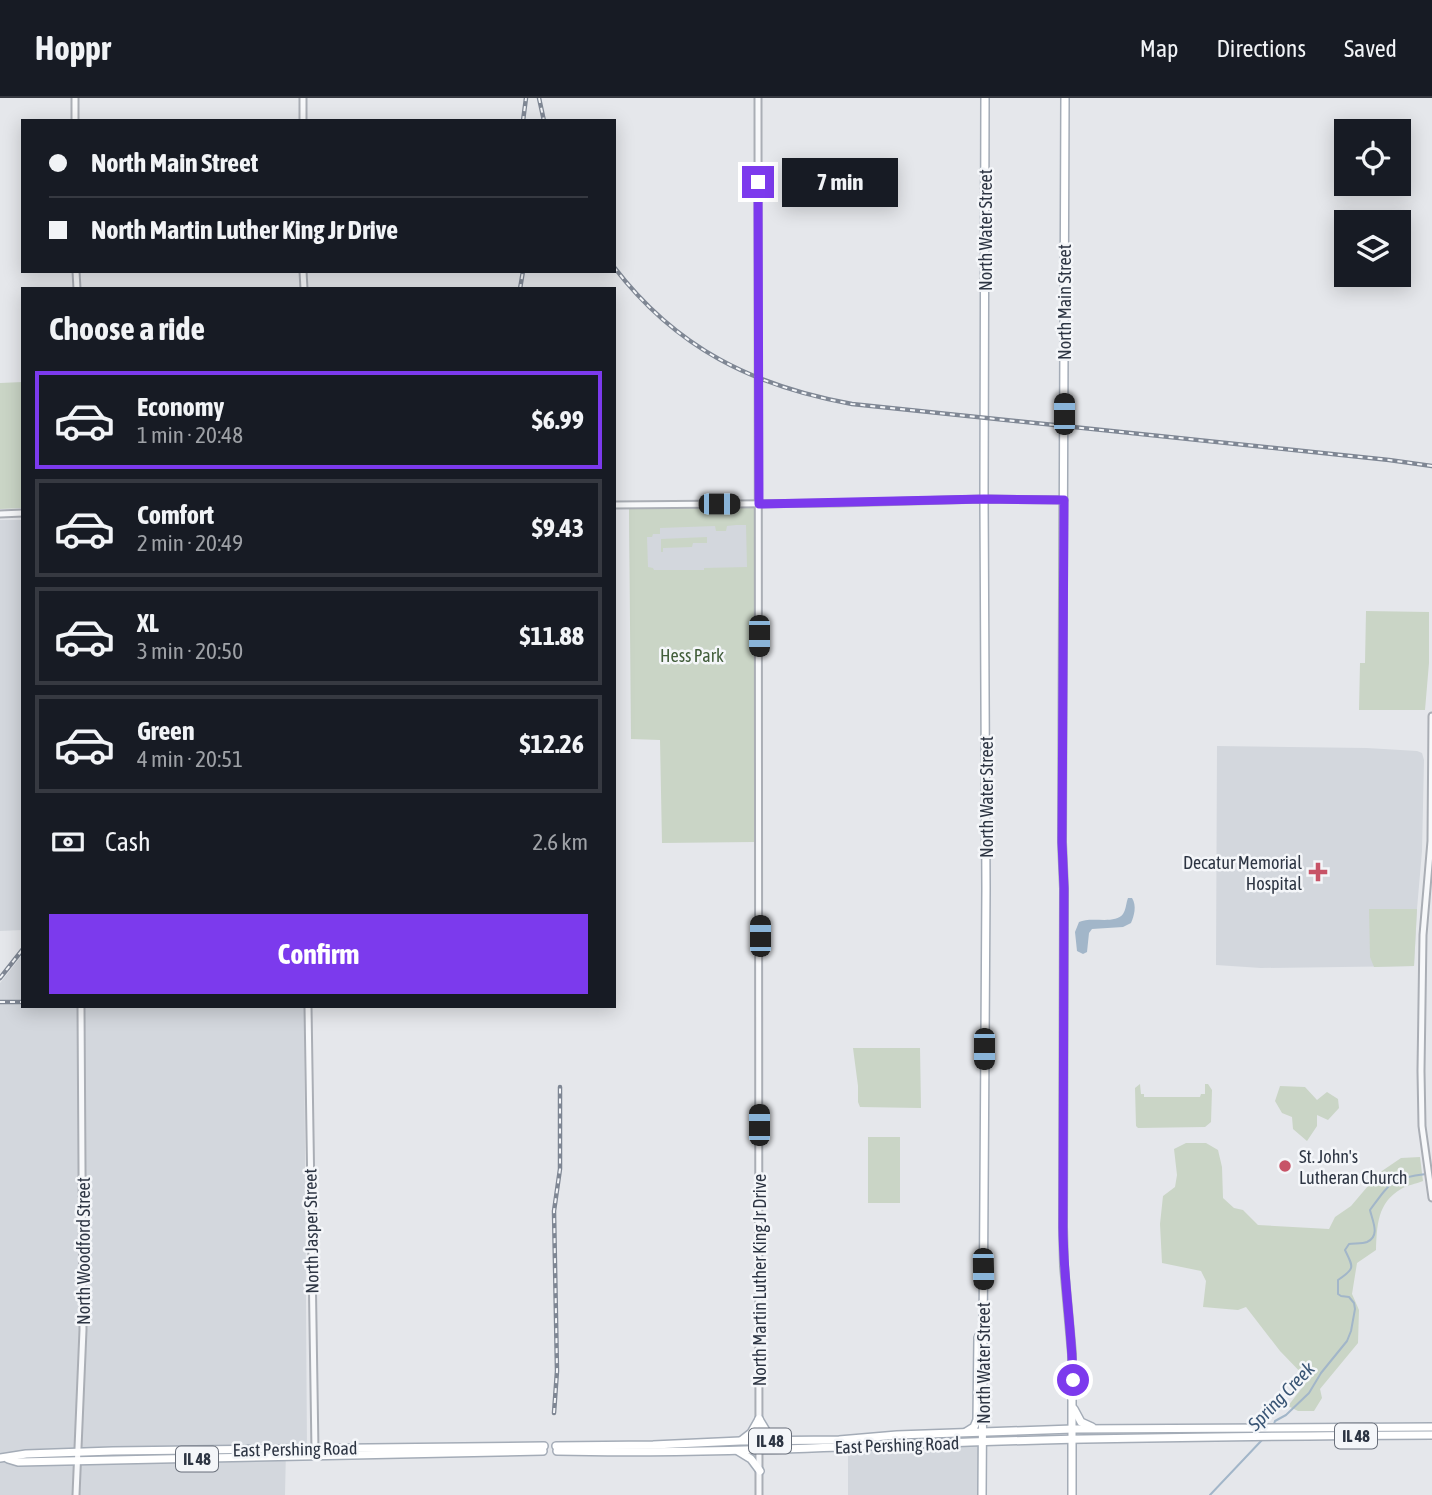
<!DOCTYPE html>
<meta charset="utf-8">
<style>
:root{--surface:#171b24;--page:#242831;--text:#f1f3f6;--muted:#9ea1a6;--line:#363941;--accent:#7c3aed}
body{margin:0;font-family:"Asap Condensed",sans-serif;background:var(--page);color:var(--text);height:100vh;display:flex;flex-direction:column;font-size:26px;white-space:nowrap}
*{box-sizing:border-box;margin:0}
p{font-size:23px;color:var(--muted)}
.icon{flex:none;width:38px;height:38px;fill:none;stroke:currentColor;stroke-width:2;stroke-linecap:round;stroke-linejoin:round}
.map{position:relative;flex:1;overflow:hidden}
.side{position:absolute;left:21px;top:189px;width:595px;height:721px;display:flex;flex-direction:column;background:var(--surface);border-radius:0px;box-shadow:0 4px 18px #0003}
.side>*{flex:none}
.banner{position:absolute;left:21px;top:21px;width:595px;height:154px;border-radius:0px;box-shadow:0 4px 18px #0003;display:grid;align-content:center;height:154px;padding:0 28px;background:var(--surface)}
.controls{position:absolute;left:1334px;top:21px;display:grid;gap:14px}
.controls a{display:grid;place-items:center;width:77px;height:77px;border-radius:0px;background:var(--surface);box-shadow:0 4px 18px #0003;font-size:35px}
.end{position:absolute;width:32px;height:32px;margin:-16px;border:9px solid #7c3aed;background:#fff;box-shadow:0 0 0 4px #fff}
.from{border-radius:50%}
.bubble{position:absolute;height:49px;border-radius:0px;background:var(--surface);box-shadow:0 4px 18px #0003;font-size:23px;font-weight:700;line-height:49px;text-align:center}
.car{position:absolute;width:21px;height:42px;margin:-21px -10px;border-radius:9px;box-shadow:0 0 5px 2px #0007;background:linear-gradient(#222 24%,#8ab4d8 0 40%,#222 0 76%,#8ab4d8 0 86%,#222 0)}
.banner b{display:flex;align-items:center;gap:24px;height:66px;font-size:26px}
.banner b+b{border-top:2px solid var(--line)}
.banner i{width:18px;height:18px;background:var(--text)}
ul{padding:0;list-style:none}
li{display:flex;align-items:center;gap:21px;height:98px;margin:0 14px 10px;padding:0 14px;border:4px solid var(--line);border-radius:0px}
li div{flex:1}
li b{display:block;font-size:26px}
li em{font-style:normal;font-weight:700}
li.on{border-color:var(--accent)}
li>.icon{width:63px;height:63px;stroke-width:1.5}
h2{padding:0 28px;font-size:32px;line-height:84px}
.pay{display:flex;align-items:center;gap:18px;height:77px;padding:0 28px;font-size:26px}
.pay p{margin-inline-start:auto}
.action{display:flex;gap:14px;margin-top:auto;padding:14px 28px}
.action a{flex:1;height:80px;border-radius:0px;background:var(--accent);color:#fff;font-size:28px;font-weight:700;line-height:80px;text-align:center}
header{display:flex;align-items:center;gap:42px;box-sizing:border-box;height:98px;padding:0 35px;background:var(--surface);border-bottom:2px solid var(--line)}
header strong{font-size:33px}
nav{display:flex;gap:38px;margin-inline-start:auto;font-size:24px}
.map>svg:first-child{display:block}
.built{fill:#d3d7dd}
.green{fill:#cad5c6;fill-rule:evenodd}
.water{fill:#a2b6c9}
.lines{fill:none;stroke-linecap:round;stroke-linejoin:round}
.stream{stroke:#a2b6c9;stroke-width:2}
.tertiary-casing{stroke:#aaaeb5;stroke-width:9}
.primary-casing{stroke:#a4acb7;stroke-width:10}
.tertiary{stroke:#f7f8fa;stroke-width:5}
.primary{stroke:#fff;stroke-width:7}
.rail-casing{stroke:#7f8794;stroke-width:4.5}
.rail{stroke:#f4f6f9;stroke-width:2;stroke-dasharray:5;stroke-linecap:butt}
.route{stroke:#7c3aed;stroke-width:9}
.poi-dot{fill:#c75367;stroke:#f4f6f9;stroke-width:2.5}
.labels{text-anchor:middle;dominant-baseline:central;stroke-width:5;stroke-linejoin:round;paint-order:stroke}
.shield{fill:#f4f6f9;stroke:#696f7a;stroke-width:2}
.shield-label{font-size:16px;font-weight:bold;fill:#2d3543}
.street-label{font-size:18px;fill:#2d3543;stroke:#f4f6f9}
.park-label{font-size:18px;fill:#425e3b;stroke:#f4f6f9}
.poi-label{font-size:18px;fill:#2d3543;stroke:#f4f6f9;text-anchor:end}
.water-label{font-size:19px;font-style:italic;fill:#395575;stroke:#f4f6f9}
</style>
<header>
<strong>Hoppr</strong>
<nav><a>Map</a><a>Directions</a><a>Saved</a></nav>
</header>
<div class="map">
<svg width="1432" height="1397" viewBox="0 0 1432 1397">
<rect width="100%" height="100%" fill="#e5e7eb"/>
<g class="built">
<path d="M754,410V472L630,473L629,411Z"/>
<path d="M0,422H23V832L0,833Z"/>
<path d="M1217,648L1367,650L1417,653L1422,655L1424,662L1422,753L1417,811L1414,868L1261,870L1216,867Z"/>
<path d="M23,856V908H304L307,1351H286L285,1397H0V885Z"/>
<path d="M982,1346L980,1397H848V1350Z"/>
</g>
<g class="green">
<path d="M23,284V410L0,411V285Z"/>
<path d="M754,410V744L662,745L660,642L631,641L629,410ZM736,427H746L747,469L704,470V472H654L653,470L648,469L647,439H652L653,436H660V430L715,428L716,433H726L727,428Z"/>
<path d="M707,439V445H693L692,449L663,450V454H661V441Z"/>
<path d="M1366,513L1429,514V565L1425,612H1359L1360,565H1365Z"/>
<path d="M1369,811H1417L1414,868L1374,869L1370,859Z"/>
<path d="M853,950H920L921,1010L860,1009L858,1004V988Z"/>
<path d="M1140,986L1141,996H1144V999H1200L1201,996H1205V986H1208L1212,992L1211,1024L1205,1029L1138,1030L1136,1028L1135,990Z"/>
<path d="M1280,988L1305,989L1317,1002L1327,994L1338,1001L1339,1010L1328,1022L1317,1017V1028L1307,1043L1293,1031L1292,1019L1282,1015L1275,1003Z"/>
<rect x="868" y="1039" width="32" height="66"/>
<path d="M1186,1045H1206L1218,1052L1222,1069L1223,1100L1234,1110L1243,1112L1258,1127L1329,1131L1335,1119L1351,1108L1379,1075L1401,1060L1420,1059L1423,1083C1416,1086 1407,1087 1401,1091C1377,1105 1377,1128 1376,1152L1357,1165L1352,1196L1359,1212L1358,1245L1320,1291L1322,1300L1314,1313H1298L1288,1308L1308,1282L1280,1253L1246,1209L1238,1212L1203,1209L1206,1183L1201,1173L1162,1165L1160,1126L1163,1098L1175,1089L1177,1077L1174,1051Z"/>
</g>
<path class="water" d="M1128,800H1132C1137,808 1134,818 1131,825L1123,829L1092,831L1089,835L1087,854L1083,856L1077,853L1075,834L1079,824C1091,818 1115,827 1123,816C1126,812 1126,805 1128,800Z"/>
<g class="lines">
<g class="stream">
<path d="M1274,1326L1275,1323L1286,1317L1309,1295L1321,1275L1347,1243L1351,1233L1355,1211L1354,1205L1349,1199L1341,1198L1338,1196V1182C1356,1170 1353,1169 1345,1152L1349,1146C1353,1145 1362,1146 1367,1144C1381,1138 1372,1122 1370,1112C1390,1085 1391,1080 1426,1076"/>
<path d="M1210,1397L1262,1342"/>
</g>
<defs>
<g id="tertiary">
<path d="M75,0V23"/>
<path d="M303,0V23"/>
<path d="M758,0L759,1397"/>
<path d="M76,173L77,191"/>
<path d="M303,173L304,191"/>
<path d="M614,407L839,405L984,401L1064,402"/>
<path d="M0,416L23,415"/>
<path d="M1432,618L1431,743L1423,837L1421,973L1422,1028L1432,1100"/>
<path d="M308,908L315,1353"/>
<path d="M76,1397L83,1232L81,908"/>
</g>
<g id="primary">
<path d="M1065,0L1062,744L1064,791L1063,1129L1064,1168L1072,1256V1397"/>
<path d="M1074,1311L1081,1324L1092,1329"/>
<path d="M759,1321L768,1336L780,1342"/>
<path d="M966,1334L974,1329L977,1322L978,1240L980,1236"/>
<path d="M742,1342L751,1335L759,1321"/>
<path d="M556,1348L653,1347L740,1343L839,1342L897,1337L1073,1331L1432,1329"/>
<path d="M557,1353C695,1356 832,1349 970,1344C1124,1339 1278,1338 1432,1337"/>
<path d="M738,1353L751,1361L760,1373"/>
<path d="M0,1360L26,1356L113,1353L544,1348"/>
<path d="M8,1361L18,1364L543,1353"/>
<path d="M982,1397L986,790L984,401L985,0"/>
</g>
</defs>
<use href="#tertiary" class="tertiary-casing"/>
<use href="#primary" class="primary-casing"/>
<use href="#tertiary" class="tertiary"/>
<use href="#primary" class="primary"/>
<defs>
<g id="rail">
<path d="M539,0L544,23"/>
<path d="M523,23L526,0"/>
<path d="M614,169C676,250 753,288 852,306L1389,362L1432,368"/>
<path d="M520,191L523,173"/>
<path d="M0,880L23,851"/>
<path d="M0,904H23"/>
<path d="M554,1315L557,1273L554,1113L560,1071V989"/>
</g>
</defs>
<use href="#rail" class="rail-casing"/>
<use href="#rail" class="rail"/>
</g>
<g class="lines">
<path class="route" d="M758,84L759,406L984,401L1064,402L1062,744L1064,790L1063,1129C1063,1180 1072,1231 1073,1282"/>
</g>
<g class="poi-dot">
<path d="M1314.5 763.5h7v7h7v7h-7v7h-7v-7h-7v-7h7z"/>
<circle cx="1285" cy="1068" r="7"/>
</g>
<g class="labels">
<g class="shield">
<rect x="1335" y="1325.5" width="42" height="25" rx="5"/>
<rect x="749" y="1330.5" width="42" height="25" rx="5"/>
<rect x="176" y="1348.5" width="42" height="25" rx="5"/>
</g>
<g class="shield-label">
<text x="1356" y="1338">IL 48</text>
<text x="770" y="1343">IL 48</text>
<text x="197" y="1361">IL 48</text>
</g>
<g class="street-label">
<text transform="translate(985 132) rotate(-90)">North Water Street</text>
<text transform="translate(1064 204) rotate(-90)">North Main Street</text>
<text transform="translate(986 699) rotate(-90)">North Water Street</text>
<text transform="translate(311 1133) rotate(-91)">North Jasper Street</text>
<text transform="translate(83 1153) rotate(-90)">North Woodford Street</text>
<text transform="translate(759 1182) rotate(-90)">North Martin Luther King Jr Drive</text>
<text transform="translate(983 1265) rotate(-90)">North Water Street</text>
<text transform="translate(897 1347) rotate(-2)">East Pershing Road</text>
<text transform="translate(295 1351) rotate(-1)">East Pershing Road</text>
</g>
<g class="park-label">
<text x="692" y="557">Hess Park</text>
</g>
<g class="poi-label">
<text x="1302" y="764">Decatur Memorial<tspan x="1302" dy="21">Hospital</tspan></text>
<text x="1299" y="1058" text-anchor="start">St. John's<tspan x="1299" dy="21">Lutheran Church</tspan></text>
</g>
<g class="water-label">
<text transform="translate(1281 1298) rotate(-46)">Spring Creek</text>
</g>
</g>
</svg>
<div class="controls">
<a><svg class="icon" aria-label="locate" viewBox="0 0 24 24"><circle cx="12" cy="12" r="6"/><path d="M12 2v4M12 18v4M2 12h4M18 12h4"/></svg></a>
<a><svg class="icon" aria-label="layers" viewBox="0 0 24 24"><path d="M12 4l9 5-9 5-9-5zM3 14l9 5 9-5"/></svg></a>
</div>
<i class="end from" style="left:1073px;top:1282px"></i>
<i class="end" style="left:758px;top:84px"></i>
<div class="bubble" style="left:782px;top:60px;width:116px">7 min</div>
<i class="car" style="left:1064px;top:316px;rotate:0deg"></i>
<i class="car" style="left:719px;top:406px;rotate:90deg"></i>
<i class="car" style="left:759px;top:538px;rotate:180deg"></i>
<i class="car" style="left:760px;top:838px;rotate:0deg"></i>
<i class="car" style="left:984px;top:951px;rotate:180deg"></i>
<i class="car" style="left:759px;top:1027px;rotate:0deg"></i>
<i class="car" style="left:983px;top:1171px;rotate:179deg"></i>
<div class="banner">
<b><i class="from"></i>North Main Street</b>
<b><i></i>North Martin Luther King Jr Drive</b>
</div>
<section class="side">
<h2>Choose a ride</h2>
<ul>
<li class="on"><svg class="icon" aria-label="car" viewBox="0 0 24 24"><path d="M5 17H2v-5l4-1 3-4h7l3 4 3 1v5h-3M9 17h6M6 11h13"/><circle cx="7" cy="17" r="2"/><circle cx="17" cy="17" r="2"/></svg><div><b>Economy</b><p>1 min · 20:48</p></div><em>$6.99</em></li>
<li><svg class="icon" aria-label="car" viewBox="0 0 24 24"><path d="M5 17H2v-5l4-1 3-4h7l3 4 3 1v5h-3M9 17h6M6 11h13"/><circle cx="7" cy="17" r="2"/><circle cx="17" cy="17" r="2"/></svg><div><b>Comfort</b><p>2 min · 20:49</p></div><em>$9.43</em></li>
<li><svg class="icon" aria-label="car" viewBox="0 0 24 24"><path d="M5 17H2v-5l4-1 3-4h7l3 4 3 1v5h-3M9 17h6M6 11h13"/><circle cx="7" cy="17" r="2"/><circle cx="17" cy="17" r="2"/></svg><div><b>XL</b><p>3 min · 20:50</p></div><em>$11.88</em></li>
<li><svg class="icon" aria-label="car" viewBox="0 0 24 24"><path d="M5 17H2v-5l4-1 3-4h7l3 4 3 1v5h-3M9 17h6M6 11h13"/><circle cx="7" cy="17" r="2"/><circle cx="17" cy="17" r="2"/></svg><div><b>Green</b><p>4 min · 20:51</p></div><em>$12.26</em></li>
</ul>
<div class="pay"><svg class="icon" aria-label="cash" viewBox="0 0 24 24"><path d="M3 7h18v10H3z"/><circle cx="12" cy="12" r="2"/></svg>Cash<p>2.6 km</p></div>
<div class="action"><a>Confirm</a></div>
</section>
</div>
